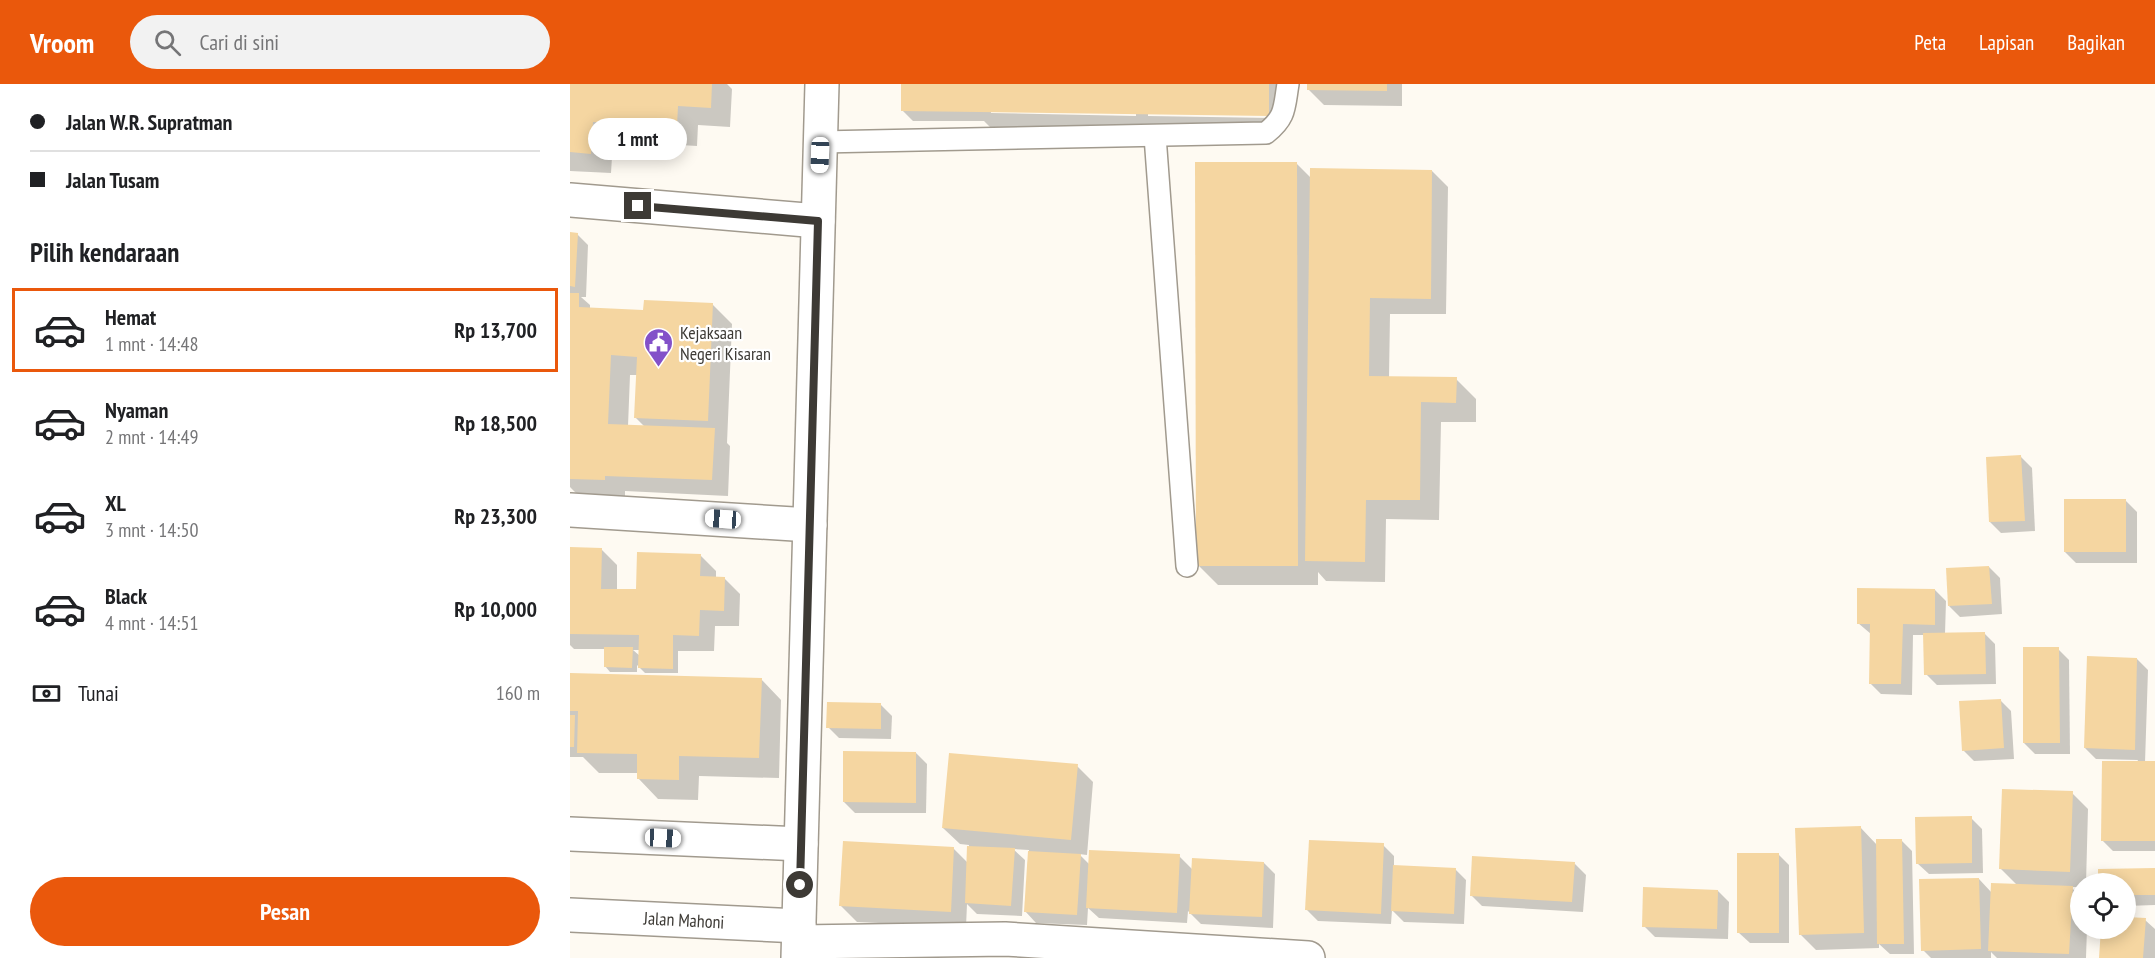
<!DOCTYPE html>
<html lang="id">
<meta charset="utf-8">
<style>
:root{--surface:#fff;--page:#f2f2f2;--text:#202124;--muted:#757577;--line:#e0e0e0;--accent:#ea580c}
body{margin:0;font-family:"PT Sans Narrow",sans-serif;background:var(--page);color:var(--text);height:100vh;display:flex;flex-direction:column;font-size:22px;white-space:nowrap}
*{box-sizing:border-box;margin:0}
p{font-size:20px;color:var(--muted)}
.icon{flex:none;width:33px;height:33px;fill:none;stroke:currentColor;stroke-width:2;stroke-linecap:round;stroke-linejoin:round}
.map{position:relative;flex:1;overflow:hidden}
.details{display:flex;flex-direction:column;background:var(--surface);width:570px}
.details>*{flex:none}
.top-card{display:grid;align-content:center;height:132px;padding:0 30px;background:var(--surface)}
.tools{position:absolute;left:1500px;top:789px;display:grid;gap:12px}
.tools a{display:grid;place-items:center;width:66px;height:66px;border-radius:50%;background:var(--surface);box-shadow:0 3px 15px #0003;font-size:30px}
.end{position:absolute;width:27px;height:27px;margin:-14px;border:8px solid #3d3a35;background:#fff;box-shadow:0 0 0 3px #fff}
.from{border-radius:50%}
.bubble{position:absolute;height:42px;border-radius:21px;background:var(--surface);box-shadow:0 3px 15px #0003;font-size:20px;font-weight:700;line-height:42px;text-align:center}
.car{position:absolute;width:18px;height:36px;margin:-18px -9px;border-radius:8px;box-shadow:0 0 4px 2px #0007;background:linear-gradient(#fff 24%,#345 0 40%,#fff 0 76%,#345 0 86%,#fff 0)}
.top-card b{display:flex;align-items:center;gap:21px;height:57px;font-size:22px}
.top-card b+b{border-top:2px solid var(--line)}
.top-card i{width:15px;height:15px;background:var(--text)}
ul{padding:0;list-style:none}
li{display:flex;align-items:center;gap:18px;height:84px;margin:0 12px 9px;padding:0 18px;border:3px solid transparent;border-radius:0px}
li div{flex:1}
li b{display:block;font-size:22px}
li em{font-style:normal;font-weight:700}
li.current{border-color:var(--accent)}
li>.icon{width:54px;height:54px;stroke-width:1.5}
h2{padding:0 30px;font-size:27px;line-height:72px}
.pay{display:flex;align-items:center;gap:15px;height:66px;padding:0 30px;font-size:22px}
.pay p{margin-inline-start:auto}
.button{display:flex;gap:12px;margin-top:auto;padding:12px 30px}
.button a{flex:1;height:69px;border-radius:36px;background:var(--accent);color:#fff;font-size:24px;font-weight:700;line-height:69px;text-align:center}
header{display:flex;align-items:center;gap:36px;box-sizing:border-box;height:84px;padding:0 30px;background:var(--accent);color:#fff}
header strong{font-size:28px}
nav{display:flex;gap:33px;margin-inline-start:auto;font-size:21px}
.search{width:420px;height:54px;background:var(--page);display:flex;align-items:center;gap:15px;box-sizing:border-box;padding:0 21px;border-radius:33px;color:var(--muted);font-size:22px}
main{display:flex;flex:1;min-height:0}
.map>svg:first-child{display:block}
.shadow{fill:#0003;fill-rule:evenodd}
.building{fill:#f5d6a1}
.lines{fill:none;stroke-linecap:round;stroke-linejoin:round}
.lane-casing{stroke:#a19a8e;stroke-width:24}
.street-casing{stroke:#a19a8e;stroke-width:36}
.lane{stroke:#fff;stroke-width:21}
.street{stroke:#fff;stroke-width:33}
.route{stroke:#3d3a35;stroke-width:8}
.labels{text-anchor:middle;dominant-baseline:central;stroke-width:4.5;stroke-linejoin:round;paint-order:stroke}
.poi-label{font-size:18px;fill:#3d3a35;stroke:#fff;text-anchor:start}
.street-label{font-size:18px;fill:#3d3a35;stroke:#fff}
</style>
<header>
<strong>Vroom</strong>
<div class="search"><svg class="icon" aria-label="search" viewBox="0 0 24 24"><circle cx="10" cy="10" r="6"/><path d="M15 15l6 6"/></svg>Cari di sini</div>
<nav><a>Peta</a><a>Lapisan</a><a>Bagikan</a></nav>
</header>
<main>
<section class="details">
<div class="top-card">
<b><i class="from"></i>Jalan W.R. Supratman</b>
<b><i></i>Jalan Tusam</b>
</div>
<h2>Pilih kendaraan</h2>
<ul>
<li class="current"><svg class="icon" aria-label="car" viewBox="0 0 24 24"><path d="M5 17H2v-5l4-1 3-4h7l3 4 3 1v5h-3M9 17h6M6 11h13"/><circle cx="7" cy="17" r="2"/><circle cx="17" cy="17" r="2"/></svg><div><b>Hemat</b><p>1 mnt · 14:48</p></div><em>Rp 13,700</em></li>
<li><svg class="icon" aria-label="car" viewBox="0 0 24 24"><path d="M5 17H2v-5l4-1 3-4h7l3 4 3 1v5h-3M9 17h6M6 11h13"/><circle cx="7" cy="17" r="2"/><circle cx="17" cy="17" r="2"/></svg><div><b>Nyaman</b><p>2 mnt · 14:49</p></div><em>Rp 18,500</em></li>
<li><svg class="icon" aria-label="car" viewBox="0 0 24 24"><path d="M5 17H2v-5l4-1 3-4h7l3 4 3 1v5h-3M9 17h6M6 11h13"/><circle cx="7" cy="17" r="2"/><circle cx="17" cy="17" r="2"/></svg><div><b>XL</b><p>3 mnt · 14:50</p></div><em>Rp 23,300</em></li>
<li><svg class="icon" aria-label="car" viewBox="0 0 24 24"><path d="M5 17H2v-5l4-1 3-4h7l3 4 3 1v5h-3M9 17h6M6 11h13"/><circle cx="7" cy="17" r="2"/><circle cx="17" cy="17" r="2"/></svg><div><b>Black</b><p>4 mnt · 14:51</p></div><em>Rp 10,000</em></li>
</ul>
<div class="pay"><svg class="icon" aria-label="cash" viewBox="0 0 24 24"><path d="M3 7h18v10H3z"/><circle cx="12" cy="12" r="2"/></svg>Tunai<p>160 m</p></div>
<div class="button"><a>Pesan</a></div>
</section>
<div class="map">
<svg width="1585" height="874" viewBox="0 0 1585 874">
<rect width="100%" height="100%" fill="#fefaf2"/>
<g class="shadow">
<path d="M0,0H157L162,5L160,43L128,41L127,62L43,57L41,89L0,87Z"/>
<path d="M332,0H715V47L423,46L414,37H343L332,26ZM421,26L566,29V32L421,29ZM578,29L707,31V34L578,32Z"/>
<path d="M738,0H832V22L754,21L738,5Z"/>
<path d="M726,79L742,95L862,87L878,103L876,230H820L819,294L886,295L906,315V338H871L869,436L816,435L815,498L756,497L748,488V501H648L628,481Z"/>
<path d="M0,150H7L18,161L16,213H11L20,221V225L75,228L142,220L162,240L157,359L160,362L158,412L55,407V416L11,414L0,403ZM60,291H67L65,333L75,343L58,342Z"/>
<path d="M1451,373L1462,384L1465,447L1431,449L1420,438Z"/>
<path d="M1556,417L1567,428V479H1506L1495,468Z"/>
<path d="M0,465H31L47,481V507H68L130,471L146,487V494H154L170,510L169,542H145L144,567H108V589H75L67,581V588H40L35,582L36,565H4L0,561ZM63,566H70V572Z"/>
<path d="M1419,483L1430,494L1432,530L1390,533L1379,522Z"/>
<path d="M1365,506L1376,517L1375,550L1414,549L1425,560L1426,600L1367,601L1356,590L1354,551H1343L1342,611L1311,610L1300,599L1301,550L1288,539Z"/>
<path d="M1488,565L1499,576L1500,670H1465L1454,659Z"/>
<path d="M1567,575L1578,586L1575,679H1585V767H1543L1532,756L1568,676L1526,675L1515,664Z"/>
<path d="M0,590L191,595L211,616L209,694L129,692L128,716L88,715L68,694V689H29L13,673H0Z"/>
<path d="M1430,616L1441,627L1444,675L1404,677L1393,666Z"/>
<path d="M311,621L322,632L321,655L269,654L258,643Z"/>
<path d="M346,669L357,680L356,729H285L274,718Z"/>
<path d="M507,682L523,698L517,771L509,770L520,781L609,772L623,786L694,779L705,790L703,844L631,840L618,827L617,839L529,834L518,824L517,841L466,839L455,827L459,766L443,765L455,776L452,832L407,830L397,820L396,843L287,838L271,822L383,764L398,779L399,761L390,760L373,744Z"/>
<path d="M1502,709L1518,725L1516,800H1510V803H1501L1510,812V844H1517L1516,874H1427L1421,868V874H1361L1353,866L1409,795L1422,809L1447,801L1431,785Z"/>
<path d="M1401,734L1412,745L1413,789L1359,790L1347,779Z"/>
<path d="M1290,743L1307,761L1331,756L1342,767L1344,870H1320L1309,860V864L1246,866L1230,850Z"/>
<path d="M813,761L824,772V783L885,785L896,796L894,840L834,838L822,826L821,840L748,837L737,826Z"/>
<path d="M1208,770L1219,781V859H1180L1168,848Z"/>
<path d="M1005,780L1016,791L1013,828L912,822L901,811Z"/>
<path d="M1585,786V821L1556,822V800Z"/>
<path d="M1148,807L1159,818L1158,855L1085,853L1074,842Z"/>
<path d="M1556,835L1575,836L1585,845V874H1531L1556,844Z"/>
</g>
<g class="building">
<path d="M0,0H142L141,24L108,22L107,42L23,38L21,70L0,68Z"/>
<path d="M331,0H699V32L331,27Z"/>
<path d="M737,0H817V7L737,6Z"/>
<path d="M625,78H727L728,482H626Z"/>
<path d="M740,84L862,86L861,215L800,214L799,292L887,293L886,319L851,318L850,416H796L795,478L735,477Z"/>
<path d="M0,148L8,149L5,203L0,202Z"/>
<path d="M0,209H9V223L73,226L74,216L143,219L138,337L64,334L67,273L41,271L38,340L145,344L142,396L35,392V396L0,395Z"/>
<path d="M1451,371L1455,437L1419,438L1416,373Z"/>
<rect x="1494" y="415" width="62" height="53"/>
<path d="M0,463L32,464L31,505H66L67,468L131,470L130,492L155,493L154,527L130,526L129,552L103,551V585L68,584L69,551L0,550Z"/>
<path d="M1419,482L1422,520L1378,522L1376,484Z"/>
<path d="M1287,504L1365,505V541L1333,540L1331,600H1299L1300,540H1287Z"/>
<path d="M1415,548L1416,590L1354,591L1353,549Z"/>
<path d="M34,563H63L62,584L34,583Z"/>
<path d="M1453,563H1489L1490,659H1453Z"/>
<path d="M1517,572L1567,574L1565,666L1514,664Z"/>
<path d="M0,589L192,594L189,674L109,672V696L67,695V670L7,669L8,627H0Z"/>
<path d="M1431,615L1434,664L1392,667L1389,617Z"/>
<path d="M257,618L311,619V645L256,644Z"/>
<path d="M0,631H5L4,663H0Z"/>
<path d="M273,667L346,668V719L273,718Z"/>
<path d="M379,669L508,680L501,756L372,744Z"/>
<path d="M1532,677H1585V757H1531Z"/>
<path d="M1432,705L1503,707L1500,788L1429,785Z"/>
<path d="M1402,732V779L1346,780L1345,733Z"/>
<path d="M1291,742L1294,849L1229,851L1225,744Z"/>
<path d="M1306,755H1332L1334,860H1307Z"/>
<path d="M739,756L814,759L811,830L735,826Z"/>
<path d="M273,757L384,763L381,828L269,822Z"/>
<path d="M397,762L445,764L441,822L395,819Z"/>
<path d="M519,766L610,770L607,829L516,824Z"/>
<path d="M458,767L511,770L507,831L454,828Z"/>
<rect x="1167" y="769" width="42" height="80"/>
<path d="M902,772L1005,778L1002,818L900,812Z"/>
<path d="M622,774L694,778L692,833L619,830Z"/>
<path d="M823,781L886,784L884,830L821,827Z"/>
<path d="M1585,784V811H1556V800H1528V785Z"/>
<path d="M1409,794L1411,865L1351,867L1349,795Z"/>
<path d="M1421,799L1503,802L1499,870L1418,867Z"/>
<path d="M1073,803L1148,806L1147,845L1072,843Z"/>
<path d="M1556,833L1576,834L1573,874H1529L1531,844H1556Z"/>
</g>
<g class="lines">
<defs>
<g id="lane">
<path d="M585,52L617,482"/>
<path d="M250,58L696,49C716,33 714,24 718,0"/>
</g>
<g id="street">
<path d="M0,116L248,137"/>
<path d="M0,426L240,441"/>
<path d="M0,750L231,760"/>
<path d="M0,831L229,842"/>
<path d="M229,858L435,855L738,874"/>
<path d="M228,874L252,0"/>
</g>
</defs>
<use href="#lane" class="lane-casing"/>
<use href="#street" class="street-casing"/>
<use href="#lane" class="lane"/>
<use href="#street" class="street"/>
</g>
<g class="lines">
<path class="route" d="M68,122L248,137L230,801"/>
</g>
<defs>
<symbol id="civic-pin" viewBox="-11 -11 22 30"><path d="M0 17L-7.5 6A9.5 9.5 0 1 1 7.5 6Z" fill="#8351c9" stroke="#fff"/><path d="M-.6-6.5H3V-4.5H.6V-3L4-1V1h2V6H-6V1h2V-1L-.6-3ZM-1.2 2.5V6h2.4V2.5Z" fill="#fff"/></symbol>
</defs>
<g fill-rule="evenodd">
<use href="#civic-pin" x="72" y="242" width="33" height="45"/>
</g>
<g class="labels">
<g class="poi-label">
<text x="110" y="248">Kejaksaan<tspan x="110" dy="21">Negeri Kisaran</tspan></text>
</g>
<g class="street-label">
<text transform="translate(114 836) rotate(3)">Jalan Mahoni</text>
</g>
</g>
</svg>
<div class="tools">
<a><svg class="icon" aria-label="locate" viewBox="0 0 24 24"><circle cx="12" cy="12" r="6"/><path d="M12 2v4M12 18v4M2 12h4M18 12h4"/></svg></a>
</div>
<i class="end from" style="left:230px;top:801px"></i>
<i class="end" style="left:68px;top:122px"></i>
<div class="bubble" style="left:18px;top:34px;width:99px">1 mnt</div>
<i class="car" style="left:250px;top:71px;rotate:182deg"></i>
<i class="car" style="left:153px;top:435px;rotate:274deg"></i>
<i class="car" style="left:93px;top:754px;rotate:93deg"></i>
</div>
</main>
